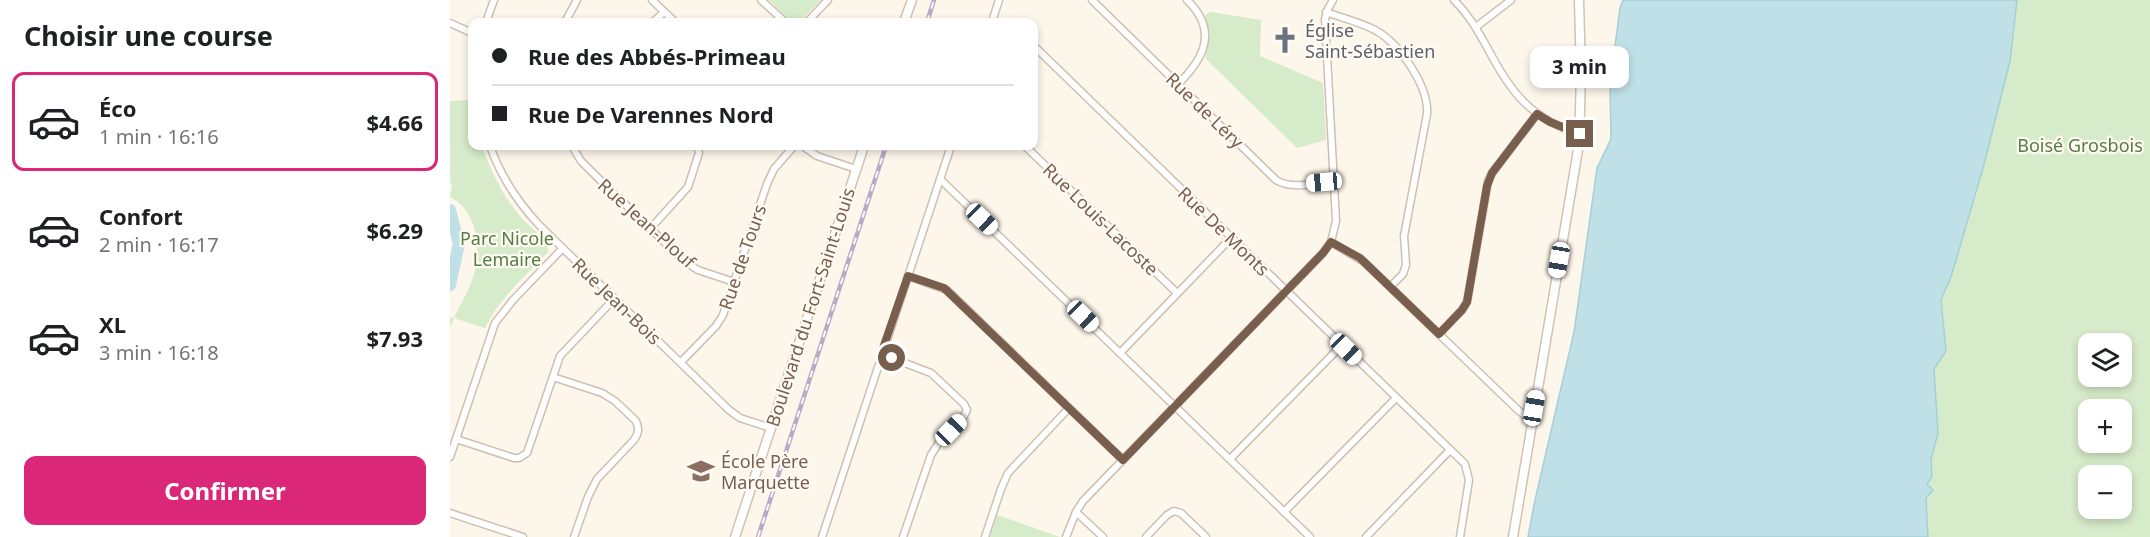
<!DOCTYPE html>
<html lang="fr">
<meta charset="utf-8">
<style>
:root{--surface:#fff;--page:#f6f6f6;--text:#202124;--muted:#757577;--line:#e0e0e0;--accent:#db2777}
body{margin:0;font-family:"Noto Sans",sans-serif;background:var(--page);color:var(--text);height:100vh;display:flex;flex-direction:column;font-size:22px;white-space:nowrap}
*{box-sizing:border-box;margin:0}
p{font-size:20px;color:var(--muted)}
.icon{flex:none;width:33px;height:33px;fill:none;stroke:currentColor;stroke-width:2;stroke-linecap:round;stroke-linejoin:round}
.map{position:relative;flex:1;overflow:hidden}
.side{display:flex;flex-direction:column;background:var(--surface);width:450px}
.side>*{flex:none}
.top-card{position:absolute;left:18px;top:18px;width:570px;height:132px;border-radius:12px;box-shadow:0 3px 9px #0003;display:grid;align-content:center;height:132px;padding:0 24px;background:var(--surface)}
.tools{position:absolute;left:1628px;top:333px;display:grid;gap:12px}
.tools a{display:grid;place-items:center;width:54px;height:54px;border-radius:12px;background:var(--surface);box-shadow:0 3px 9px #0003;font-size:30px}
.end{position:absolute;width:27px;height:27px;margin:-14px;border:8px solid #785e4d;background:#fff;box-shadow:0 0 0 3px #fff}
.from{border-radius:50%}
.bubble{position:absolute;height:42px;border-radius:12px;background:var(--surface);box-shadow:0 3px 9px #0003;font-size:20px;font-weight:700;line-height:42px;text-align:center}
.car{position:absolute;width:18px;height:36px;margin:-18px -9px;border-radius:8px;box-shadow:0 0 4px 2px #0007;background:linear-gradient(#fff 24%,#345 0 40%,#fff 0 76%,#345 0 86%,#fff 0)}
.top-card b{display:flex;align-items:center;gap:21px;height:57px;font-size:22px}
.top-card b+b{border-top:2px solid var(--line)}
.top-card i{width:15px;height:15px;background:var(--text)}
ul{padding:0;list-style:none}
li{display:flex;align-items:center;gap:18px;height:99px;margin:0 12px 9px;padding:0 12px;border:3px solid transparent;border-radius:12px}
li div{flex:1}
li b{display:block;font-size:22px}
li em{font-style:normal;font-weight:700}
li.selected{border-color:var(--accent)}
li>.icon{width:54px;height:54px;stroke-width:1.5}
h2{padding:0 24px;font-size:27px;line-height:72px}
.cta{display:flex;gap:12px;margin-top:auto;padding:12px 24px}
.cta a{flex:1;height:69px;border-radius:12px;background:var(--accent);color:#fff;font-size:24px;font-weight:700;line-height:69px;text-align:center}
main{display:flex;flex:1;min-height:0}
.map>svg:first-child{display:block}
.green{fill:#d6ebc9;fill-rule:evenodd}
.water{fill:#bfe0e7;stroke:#a5cfd9;stroke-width:1.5}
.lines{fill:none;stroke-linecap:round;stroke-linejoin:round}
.river{stroke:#bfe0e7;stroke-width:12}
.street-casing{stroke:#cfbfb0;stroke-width:9}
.secondary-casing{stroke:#d5c1b0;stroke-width:11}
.street{stroke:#fff;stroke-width:6}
.secondary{stroke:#fff;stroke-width:8}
.rail-casing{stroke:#baa8c8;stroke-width:4.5}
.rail{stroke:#fffaf2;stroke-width:2;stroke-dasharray:7;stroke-linecap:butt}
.route{stroke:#785e4d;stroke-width:8}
.labels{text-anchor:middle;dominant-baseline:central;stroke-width:4.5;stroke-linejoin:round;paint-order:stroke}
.worship-label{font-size:18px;fill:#5b616d;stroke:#fffaf2;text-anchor:start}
.street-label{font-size:18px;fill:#785e4d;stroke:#fffaf2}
.park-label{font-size:18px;fill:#547e45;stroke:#fffaf2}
.education-label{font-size:18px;fill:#785e54;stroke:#fffaf2;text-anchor:start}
</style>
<main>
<section class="side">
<h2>Choisir une course</h2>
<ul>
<li class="selected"><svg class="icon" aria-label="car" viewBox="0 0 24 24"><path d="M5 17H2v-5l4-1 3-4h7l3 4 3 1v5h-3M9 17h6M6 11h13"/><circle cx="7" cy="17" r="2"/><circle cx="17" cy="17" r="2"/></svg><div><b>Éco</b><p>1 min · 16:16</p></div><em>$4.66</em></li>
<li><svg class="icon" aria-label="car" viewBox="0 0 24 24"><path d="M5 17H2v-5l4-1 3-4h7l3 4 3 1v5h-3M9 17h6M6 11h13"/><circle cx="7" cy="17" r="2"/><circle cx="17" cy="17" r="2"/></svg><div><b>Confort</b><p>2 min · 16:17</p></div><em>$6.29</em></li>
<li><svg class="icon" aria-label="car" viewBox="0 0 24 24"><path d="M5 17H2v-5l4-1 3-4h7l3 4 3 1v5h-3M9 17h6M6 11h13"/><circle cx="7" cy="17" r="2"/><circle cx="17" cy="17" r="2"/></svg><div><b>XL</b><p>3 min · 16:18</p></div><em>$7.93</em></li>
</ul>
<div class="cta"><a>Confirmer</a></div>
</section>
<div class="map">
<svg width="1700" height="537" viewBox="0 0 1700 537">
<rect width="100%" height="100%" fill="#fdf6eb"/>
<g class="green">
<path d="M319,0H371L349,22H342Z"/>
<path d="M1567,0H1700V537H1478L1476,497L1482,490L1477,485L1482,477L1481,460L1488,433L1484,369L1496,351L1491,300L1501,277L1533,168L1560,61ZM1638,344H1671V376H1638ZM1638,410H1671V442H1638ZM1638,476H1671V508H1638Z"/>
<path d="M761,12L811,20L810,56L873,83L876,140L847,148L755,58L760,34L755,15Z"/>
<path d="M22,100V146H32C41,171 52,195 70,216C78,226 98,239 98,252C76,276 49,298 35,328L4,318L0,328V317L4,318C11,303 21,287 25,271C31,245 26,210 0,197L2,186L0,181V101Z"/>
<path d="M547,515L610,537H540Z"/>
</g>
<path class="water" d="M1173,0H1567L1560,61L1533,168L1501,277L1491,300L1496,351L1484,369L1488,433L1481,460L1482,477L1477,484L1483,490L1476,498L1478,537H1078L1085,500L1124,332L1147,168L1161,139L1160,84L1170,8Z"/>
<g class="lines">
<path class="river" d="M0,210L9,244L0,285"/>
<defs>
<g id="street">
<path d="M202,0L225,22"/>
<path d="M311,0L335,22"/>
<path d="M642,0L826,180C842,190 866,183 884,181"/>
<path d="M1004,0C1019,15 1028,31 1038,49C1061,93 1081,119 1130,134"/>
<path d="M876,12C892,18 910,22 925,30C949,43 979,86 977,114L954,236L956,265L953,274L940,287"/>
<path d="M36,22L44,0"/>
<path d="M115,22L127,0"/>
<path d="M203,22L214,12"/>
<path d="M357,22L378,0"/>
<path d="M542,22L549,0"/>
<path d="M0,23L22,33"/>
<path d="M1026,27L1061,0"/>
<path d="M584,46L1015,464L1019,480L1010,537"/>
<path d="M728,84C755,58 768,30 737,0"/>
<path d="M40,146C51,177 68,203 91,227L279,410L290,418L321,428"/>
<path d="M122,146L131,161L149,179L234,261L248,270L284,282"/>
<path d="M353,146L367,156L406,169"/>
<path d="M575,146L727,293"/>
<path d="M490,179L860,537"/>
<path d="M200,229L238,187L249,153L247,146"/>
<path d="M881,242L914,262L1069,411L1077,417L1083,418"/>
<path d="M458,276L497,290L673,460"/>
<path d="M989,334L1012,310L1017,302L1038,181L1042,173L1087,114"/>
<path d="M670,353L781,238"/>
<path d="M431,354L481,373L514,404L517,410L514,416L488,444L481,455L453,537"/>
<path d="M231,362L266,326L273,315L317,184L324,169L344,146"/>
<path d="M103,377L152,393L165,401L186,421C189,428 189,433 184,440L147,479L138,497L124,537"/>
<path d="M6,439L64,458H69L77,453L110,356L164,299"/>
<path d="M0,457L45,323L63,300L112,249"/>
<path d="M780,459L892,345"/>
<path d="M626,512L653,537"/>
<path d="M834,512L946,398"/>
<path d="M0,513L73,537"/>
<path d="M372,537L501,146"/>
<path d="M535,537L551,489L558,473L619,408"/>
<path d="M616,537L626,512L633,501L873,253L881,242L886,221L875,19L878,9L883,0"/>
<path d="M696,537L717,515L724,511L731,513L756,537"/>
<path d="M916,537L1000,450"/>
</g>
<g id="secondary">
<path d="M454,22L462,0"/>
<path d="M285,537L414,146"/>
<path d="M1063,537L1129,144L1131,74L1129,0"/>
</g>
</defs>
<use href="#street" class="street-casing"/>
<use href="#secondary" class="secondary-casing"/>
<use href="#street" class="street"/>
<use href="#secondary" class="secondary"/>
<defs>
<g id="rail">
<path d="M477,22L484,0"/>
<path d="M308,537L436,146"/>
</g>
</defs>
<use href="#rail" class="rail-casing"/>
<use href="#rail" class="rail"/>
</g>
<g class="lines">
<path class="route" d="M442,358L431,354L458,276L494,288L673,460L873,253L881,242L910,258L989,334L1012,310L1017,302L1037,186L1042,173L1087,114L1100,122L1130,134"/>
</g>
<defs>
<symbol id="church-bare" viewBox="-9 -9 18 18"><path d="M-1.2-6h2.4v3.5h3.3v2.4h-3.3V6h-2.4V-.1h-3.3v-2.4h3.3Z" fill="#6b7280" stroke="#fffaf2" stroke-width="2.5" paint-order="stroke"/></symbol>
<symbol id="school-bare" viewBox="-9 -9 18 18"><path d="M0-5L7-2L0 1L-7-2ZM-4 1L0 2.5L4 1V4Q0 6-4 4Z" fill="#8d6e63" stroke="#fffaf2" stroke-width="2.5" paint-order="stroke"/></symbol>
</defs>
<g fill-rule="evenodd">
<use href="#church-bare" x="816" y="21" width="38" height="38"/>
<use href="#school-bare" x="232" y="452" width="38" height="38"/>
</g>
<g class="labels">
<g class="worship-label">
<text x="855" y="30">Église<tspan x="855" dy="21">Saint-Sébastien</tspan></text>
</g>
<g class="street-label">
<text transform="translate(755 110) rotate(44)">Rue de Léry</text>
<text transform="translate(651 219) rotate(44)">Rue Louis-Lacoste</text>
<text transform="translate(197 223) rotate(42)">Rue Jean-Plouf</text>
<text transform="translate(774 231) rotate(44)">Rue De Monts</text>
<text transform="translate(292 257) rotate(-71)">Rue de Tours</text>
<text transform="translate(167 301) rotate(44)">Rue Jean-Bois</text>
<text transform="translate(360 307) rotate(-72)">Boulevard du Fort-Saint-Louis</text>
</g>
<g class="park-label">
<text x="1630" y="145">Boisé Grosbois</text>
<text x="57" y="238">Parc Nicole<tspan x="57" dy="21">Lemaire</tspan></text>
</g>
<g class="education-label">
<text x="271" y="461">École Père<tspan x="271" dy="21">Marquette</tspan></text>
</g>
</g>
</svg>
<div class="tools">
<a><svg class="icon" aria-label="layers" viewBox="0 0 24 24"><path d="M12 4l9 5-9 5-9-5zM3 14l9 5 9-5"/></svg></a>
<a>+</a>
<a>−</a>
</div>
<i class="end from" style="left:442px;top:358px"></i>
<i class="end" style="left:1130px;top:134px"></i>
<div class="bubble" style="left:1080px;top:46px;width:99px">3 min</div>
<i class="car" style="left:874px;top:182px;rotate:265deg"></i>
<i class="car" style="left:532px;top:219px;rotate:134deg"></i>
<i class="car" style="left:1109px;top:260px;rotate:190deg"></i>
<i class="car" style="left:633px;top:316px;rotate:134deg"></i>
<i class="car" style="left:896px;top:349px;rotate:134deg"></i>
<i class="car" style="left:1084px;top:408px;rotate:10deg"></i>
<i class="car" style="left:501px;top:430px;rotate:44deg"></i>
<div class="top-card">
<b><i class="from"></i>Rue des Abbés-Primeau</b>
<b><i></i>Rue De Varennes Nord</b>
</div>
</div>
</main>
